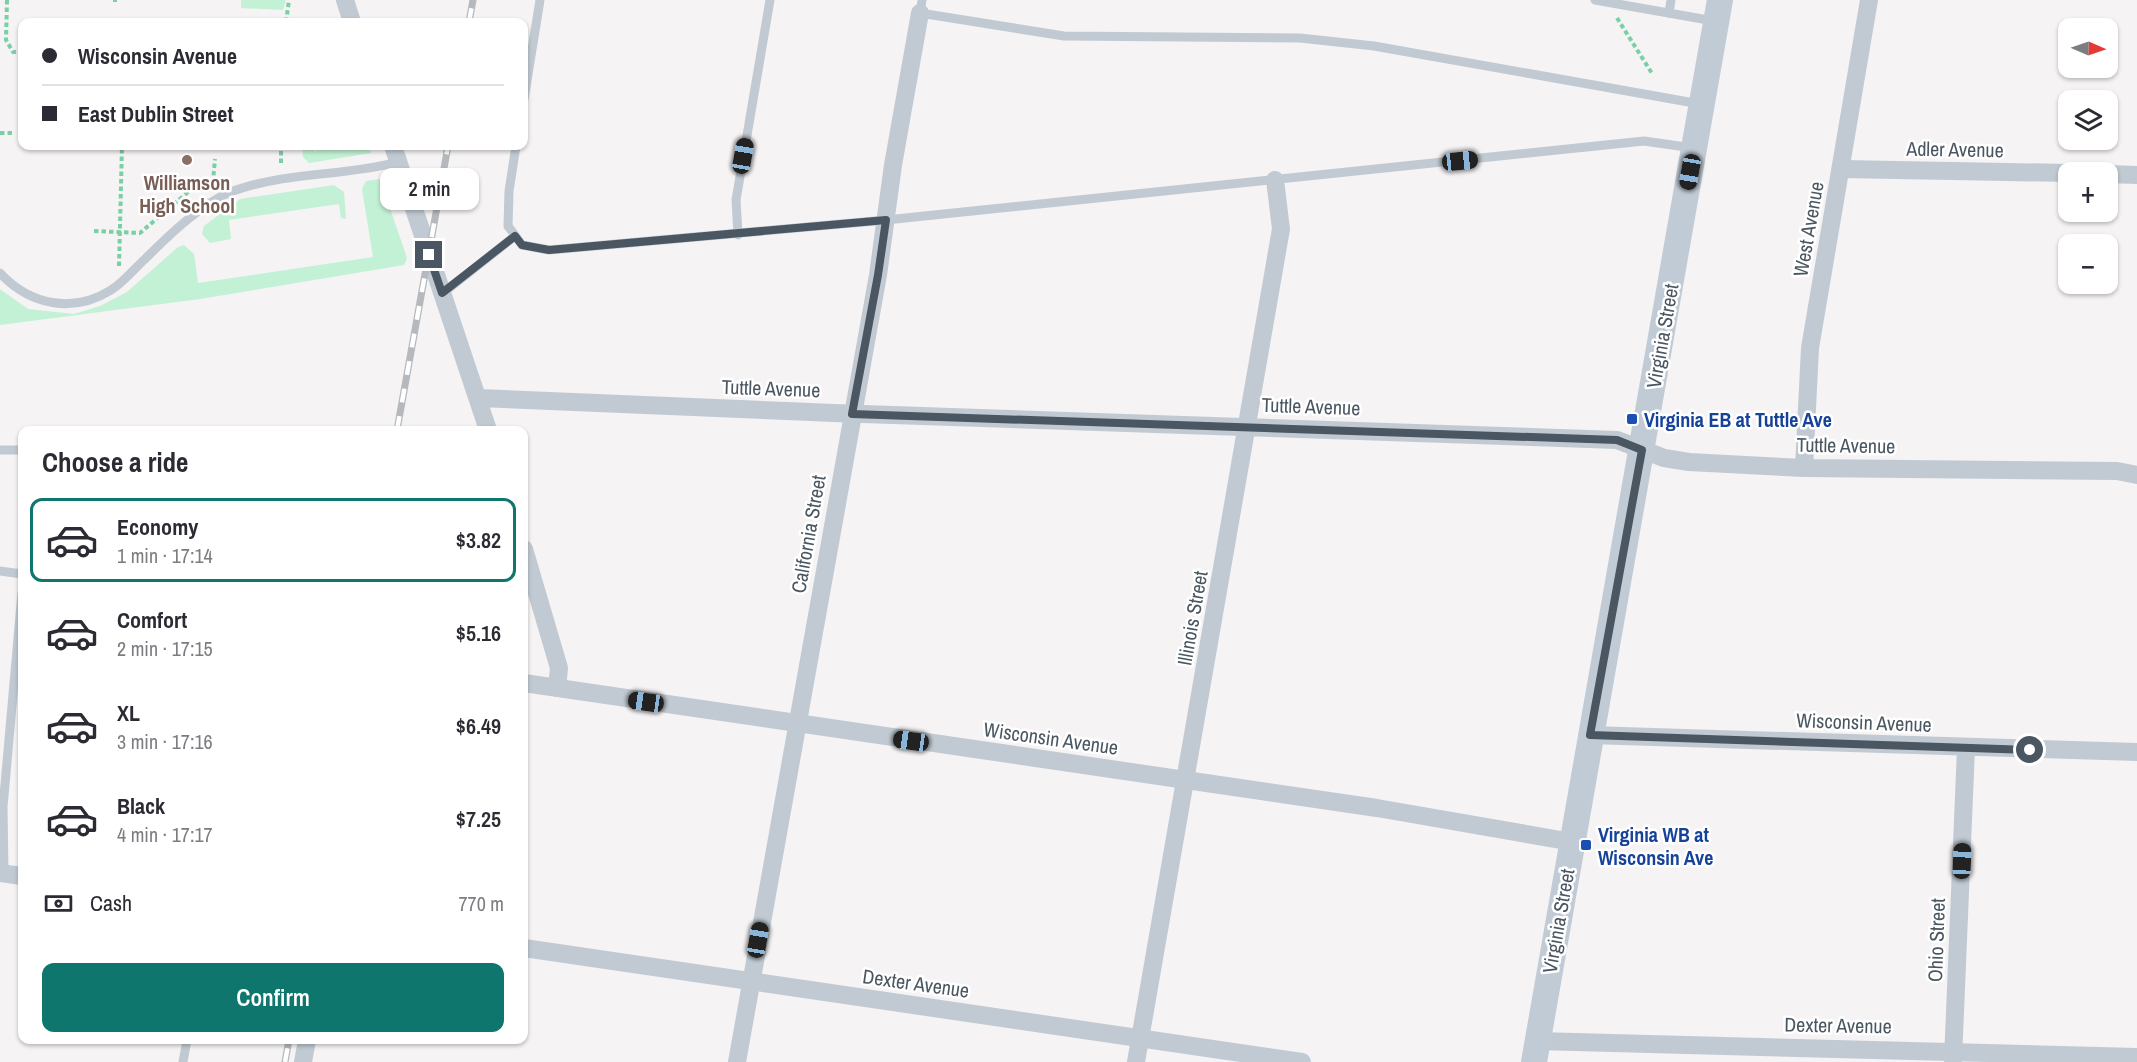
<!DOCTYPE html>
<meta charset="utf-8">
<style>
:root{--surface:#fff;--page:#f2f2f3;--text:#2b2b33;--muted:#7c7c81;--line:#e1e1e2;--accent:#0f766e}
body{margin:0;font-family:"Archivo Narrow",sans-serif;background:var(--page);color:var(--text);height:100vh;display:flex;flex-direction:column;font-size:22px;white-space:nowrap}
*{box-sizing:border-box;margin:0}
p{font-size:20px;color:var(--muted)}
.icon{flex:none;width:33px;height:33px;fill:none;stroke:currentColor;stroke-width:2;stroke-linecap:round;stroke-linejoin:round}
.map{position:relative;flex:1;overflow:hidden}
.details{position:absolute;left:18px;top:426px;width:510px;height:618px;display:flex;flex-direction:column;background:var(--surface);border-radius:12px;box-shadow:0 2px 4px #0004}
.details>*{flex:none}
.guide{position:absolute;left:18px;top:18px;width:510px;height:132px;border-radius:12px;box-shadow:0 2px 4px #0004;display:grid;align-content:center;height:132px;padding:0 24px;background:var(--surface)}
.needle{width:39px;rotate:92deg}
.controls{position:absolute;left:2058px;top:18px;display:grid;gap:12px}
.controls a{display:grid;place-items:center;width:60px;height:60px;border-radius:12px;background:var(--surface);box-shadow:0 2px 4px #0004;font-size:30px}
.end{position:absolute;width:27px;height:27px;margin:-14px;border:8px solid #4a5661;background:#fff;box-shadow:0 0 0 3px #fff}
.from{border-radius:50%}
.bubble{position:absolute;height:42px;border-radius:12px;background:var(--surface);box-shadow:0 2px 4px #0004;font-size:20px;font-weight:600;line-height:42px;text-align:center}
.car{position:absolute;width:18px;height:36px;margin:-18px -9px;border-radius:8px;box-shadow:0 0 4px 2px #0007;background:linear-gradient(#222 24%,#8ab4d8 0 40%,#222 0 76%,#8ab4d8 0 86%,#222 0)}
.guide b{display:flex;align-items:center;gap:21px;height:57px;font-size:22px}
.guide b+b{border-top:2px solid var(--line)}
.guide i{width:15px;height:15px;background:var(--text)}
ul{padding:0;list-style:none}
li{display:flex;align-items:center;gap:18px;height:84px;margin:0 12px 9px;padding:0 12px;border:3px solid transparent;border-radius:12px}
li div{flex:1}
li b{display:block;font-size:22px}
li em{font-style:normal;font-weight:600}
li.selected{border-color:var(--accent)}
li>.icon{width:54px;height:54px;stroke-width:1.5}
h2{padding:0 24px;font-size:27px;line-height:72px}
.pay{display:flex;align-items:center;gap:15px;height:66px;padding:0 24px;font-size:22px}
.pay p{margin-inline-start:auto}
.button{display:flex;gap:12px;margin-top:auto;padding:12px 24px}
.button a{flex:1;height:69px;border-radius:12px;background:var(--accent);color:#fff;font-size:24px;font-weight:600;line-height:69px;text-align:center}
.map>svg:first-child{display:block}
.green{fill:#c3f1d5}
.lines{fill:none;stroke-linecap:round;stroke-linejoin:round}
.path{stroke:#7ad0a6;stroke-width:4;stroke-dasharray:4.5 3;stroke-linecap:butt}
.lane{stroke:#c1cad2;stroke-width:9}
.street{stroke:#c1cad2;stroke-width:18}
.secondary{stroke:#c1cbd6;stroke-width:26}
.rail-casing{stroke:#b5b8bd;stroke-width:7}
.rail{stroke:#fff;stroke-width:4.5;stroke-dasharray:14;stroke-linecap:butt}
.route{stroke:#4a5661;stroke-width:8}
.education-dot{fill:#8d6e63;stroke:#fff;stroke-width:2}
.transit-dot{fill:#1a4fb4;stroke:#fff;stroke-width:2}
.labels{text-anchor:middle;dominant-baseline:central;stroke-width:5;stroke-linejoin:round;paint-order:stroke}
.street-label{font-size:20px;fill:#4a5661;stroke:#fff}
.education-label{font-size:20px;font-weight:bold;fill:#785e54;stroke:#fff}
.transit-label{font-size:20px;font-weight:bold;fill:#164399;stroke:#fff;text-anchor:start}
</style>
<div class="map">
<svg width="2137" height="1062" viewBox="0 0 2137 1062">
<rect width="100%" height="100%" fill="#f5f3f3"/>
<g class="green">
<path d="M241,0H286L283,10L241,8Z"/>
<path d="M302,146H308L316,152L317,146H369L371,153L309,163L303,157Z"/>
<path d="M380,179L407,258L404,265L200,299L0,325V289L28,309L74,314L100,306L127,292L178,247L184,245L194,254L198,283L373,257L362,189L366,181Z"/>
<path d="M334,185L344,192L346,219L341,218L339,204L229,220L231,239L210,243L202,234L204,226L240,199Z"/>
</g>
<g class="lines">
<g class="path">
<path d="M7,0L6,40L13,52H22"/>
<path d="M115,2V0"/>
<path d="M1617,18L1653,75"/>
<path d="M286,22L289,0"/>
<path d="M0,133H14"/>
<path d="M281,163V146"/>
<path d="M94,231L140,233L194,187L213,181L215,159"/>
<path d="M119,266L122,146"/>
</g>
<g class="lane">
<path d="M922,0L920,13L1064,36L1300,38L1374,46L1700,104"/>
<path d="M1595,0L1714,21"/>
<path d="M1669,13L1671,0"/>
<path d="M524,99L540,0"/>
<path d="M516,146L509,191L508,226L522,245L549,250L886,220L1644,141L1693,148"/>
<path d="M738,235L736,200L770,0"/>
<path d="M0,273C30,305 73,314 111,290C124,282 134,269 145,259C169,235 204,201 236,190C287,172 346,176 398,162"/>
<path d="M443,293L515,236"/>
<path d="M0,450H22"/>
<path d="M0,571L22,574"/>
<path d="M4,873L3,807L22,593"/>
<path d="M183,1062L187,1040"/>
</g>
<g class="street">
<path d="M345,0L352,22"/>
<path d="M393,146L488,430"/>
<path d="M1841,169L2068,173"/>
<path d="M2108,174L2137,175"/>
<path d="M479,398L834,413L1617,440L1664,458L1689,462L1804,468L2117,471L2137,475"/>
<path d="M1804,468L1810,348L1869,0"/>
<path d="M524,549L559,668L557,688"/>
<path d="M524,683L1377,808L1572,842"/>
<path d="M1590,735L2137,752"/>
<path d="M0,873L22,876"/>
<path d="M524,948L1302,1062"/>
<path d="M1537,1041L2137,1057"/>
<path d="M1953,1060L1966,748"/>
<path d="M303,1062L307,1040"/>
<path d="M737,1062L878,275L893,165L920,13"/>
<path d="M1136,1062L1281,229L1275,180"/>
</g>
<path class="secondary" d="M1534,1062L1720,0"/>
<defs>
<g id="rail">
<path d="M469,22L473,0"/>
<path d="M397,430L448,146"/>
<path d="M285,1062L289,1040"/>
</g>
</defs>
<use href="#rail" class="rail-casing"/>
<use href="#rail" class="rail"/>
</g>
<g class="lines">
<path class="route" d="M429,255L442,293L515,236L522,245L549,250L886,220L878,275L852,414L1617,440L1642,450L1590,735L2030,750"/>
</g>
<circle class="education-dot" cx="187" cy="160" r="6"/>
<g class="transit-dot">
<rect x="1626" y="413" width="12" height="12" rx="3"/>
<rect x="1580" y="839" width="12" height="12" rx="3"/>
</g>
<g class="labels">
<g class="street-label">
<text transform="translate(1955 149) rotate(1)">Adler Avenue</text>
<text transform="translate(1808 229) rotate(-80)">West Avenue</text>
<text transform="translate(1662 336) rotate(-80)">Virginia Street</text>
<text transform="translate(771 388) rotate(2)">Tuttle Avenue</text>
<text transform="translate(1311 406) rotate(2)">Tuttle Avenue</text>
<text transform="translate(1846 445) rotate(1)">Tuttle Avenue</text>
<text transform="translate(808 534) rotate(-80)">California Street</text>
<text transform="translate(1192 618) rotate(-80)">Illinois Street</text>
<text transform="translate(1864 722) rotate(2)">Wisconsin Avenue</text>
<text transform="translate(1051 738) rotate(8)">Wisconsin Avenue</text>
<text transform="translate(1558 921) rotate(-80)">Virginia Street</text>
<text transform="translate(1936 940) rotate(-88)">Ohio Street</text>
<text transform="translate(916 983) rotate(8)">Dexter Avenue</text>
<text transform="translate(1838 1025) rotate(1)">Dexter Avenue</text>
</g>
<g class="education-label">
<text x="187" y="182">Williamson<tspan x="187" dy="23">High School</tspan></text>
</g>
<g class="transit-label">
<text x="1644" y="419">Virginia EB at Tuttle Ave</text>
<text x="1598" y="834">Virginia WB at<tspan x="1598" dy="23">Wisconsin Ave</tspan></text>
</g>
</g>
</svg>
<div class="controls">
<a><svg class="needle" viewBox="-14 -14 28 28"><path d="M0-13l5 13h-10z" fill="#e53935"/><path d="M0 13l5-13h-10z" fill="#7c7c81"/></svg></a>
<a><svg class="icon" aria-label="layers" viewBox="0 0 24 24"><path d="M12 4l9 5-9 5-9-5zM3 14l9 5 9-5"/></svg></a>
<a>+</a>
<a>−</a>
</div>
<i class="end from" style="left:2030px;top:750px"></i>
<i class="end" style="left:429px;top:255px"></i>
<div class="bubble" style="left:380px;top:168px;width:99px">2 min</div>
<i class="car" style="left:743px;top:156px;rotate:10deg"></i>
<i class="car" style="left:1460px;top:161px;rotate:84deg"></i>
<i class="car" style="left:1690px;top:172px;rotate:190deg"></i>
<i class="car" style="left:646px;top:702px;rotate:278deg"></i>
<i class="car" style="left:911px;top:741px;rotate:278deg"></i>
<i class="car" style="left:1962px;top:861px;rotate:2deg"></i>
<i class="car" style="left:758px;top:940px;rotate:10deg"></i>
<div class="guide">
<b><i class="from"></i>Wisconsin Avenue</b>
<b><i></i>East Dublin Street</b>
</div>
<section class="details">
<h2>Choose a ride</h2>
<ul>
<li class="selected"><svg class="icon" aria-label="car" viewBox="0 0 24 24"><path d="M5 17H2v-5l4-1 3-4h7l3 4 3 1v5h-3M9 17h6M6 11h13"/><circle cx="7" cy="17" r="2"/><circle cx="17" cy="17" r="2"/></svg><div><b>Economy</b><p>1 min · 17:14</p></div><em>$3.82</em></li>
<li><svg class="icon" aria-label="car" viewBox="0 0 24 24"><path d="M5 17H2v-5l4-1 3-4h7l3 4 3 1v5h-3M9 17h6M6 11h13"/><circle cx="7" cy="17" r="2"/><circle cx="17" cy="17" r="2"/></svg><div><b>Comfort</b><p>2 min · 17:15</p></div><em>$5.16</em></li>
<li><svg class="icon" aria-label="car" viewBox="0 0 24 24"><path d="M5 17H2v-5l4-1 3-4h7l3 4 3 1v5h-3M9 17h6M6 11h13"/><circle cx="7" cy="17" r="2"/><circle cx="17" cy="17" r="2"/></svg><div><b>XL</b><p>3 min · 17:16</p></div><em>$6.49</em></li>
<li><svg class="icon" aria-label="car" viewBox="0 0 24 24"><path d="M5 17H2v-5l4-1 3-4h7l3 4 3 1v5h-3M9 17h6M6 11h13"/><circle cx="7" cy="17" r="2"/><circle cx="17" cy="17" r="2"/></svg><div><b>Black</b><p>4 min · 17:17</p></div><em>$7.25</em></li>
</ul>
<div class="pay"><svg class="icon" aria-label="cash" viewBox="0 0 24 24"><path d="M3 7h18v10H3z"/><circle cx="12" cy="12" r="2"/></svg>Cash<p>770 m</p></div>
<div class="button"><a>Confirm</a></div>
</section>
</div>
